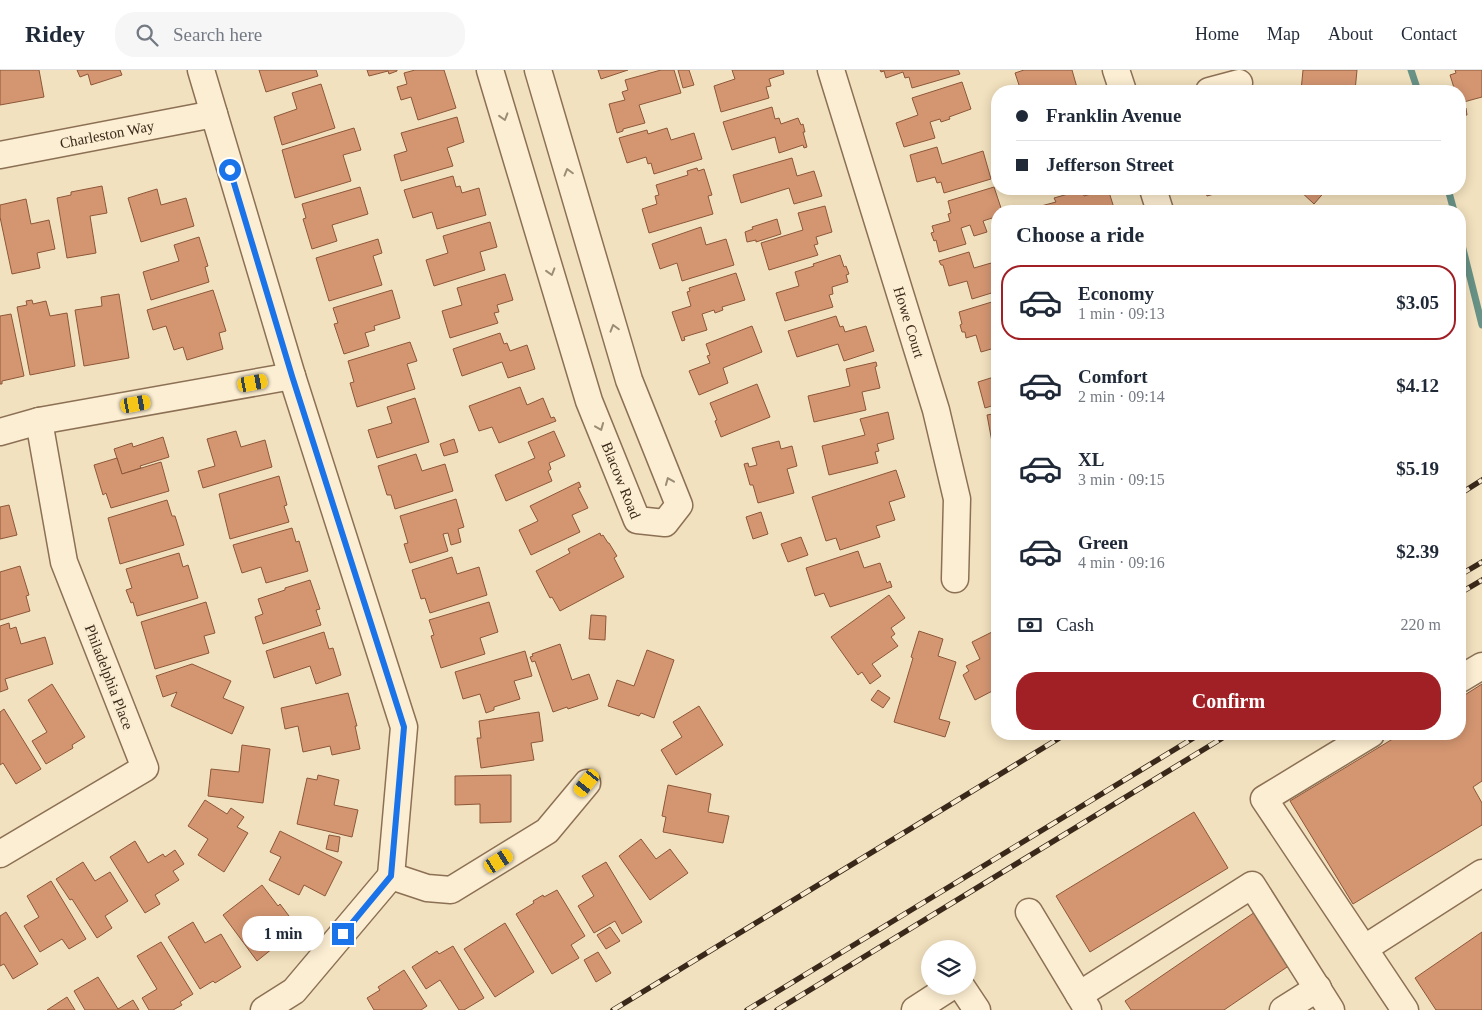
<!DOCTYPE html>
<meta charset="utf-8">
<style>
:root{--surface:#fff;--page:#f6f6f7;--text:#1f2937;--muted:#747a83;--line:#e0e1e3;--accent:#a12025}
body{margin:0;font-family:Georgia,serif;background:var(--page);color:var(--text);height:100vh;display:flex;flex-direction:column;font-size:19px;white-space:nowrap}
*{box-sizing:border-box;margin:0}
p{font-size:16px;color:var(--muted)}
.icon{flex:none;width:28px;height:28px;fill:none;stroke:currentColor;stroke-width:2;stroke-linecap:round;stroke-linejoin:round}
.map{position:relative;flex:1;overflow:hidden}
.sheet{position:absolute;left:991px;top:135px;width:475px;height:535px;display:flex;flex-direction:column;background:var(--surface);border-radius:20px;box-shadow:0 2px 12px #0003}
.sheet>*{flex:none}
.top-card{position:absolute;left:991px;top:15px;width:475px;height:110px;border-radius:20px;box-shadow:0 2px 12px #0003;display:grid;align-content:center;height:110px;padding:0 25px;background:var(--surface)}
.buttons{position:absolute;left:921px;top:870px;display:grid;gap:10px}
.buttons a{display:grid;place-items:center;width:55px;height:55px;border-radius:50%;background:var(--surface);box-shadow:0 2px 12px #0003;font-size:25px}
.end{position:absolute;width:22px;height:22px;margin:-11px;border:6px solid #1a73e8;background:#fff;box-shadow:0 0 0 2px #fff}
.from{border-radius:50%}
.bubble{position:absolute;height:35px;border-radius:18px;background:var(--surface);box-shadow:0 2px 12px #0003;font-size:16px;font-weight:700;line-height:35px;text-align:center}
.car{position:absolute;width:15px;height:30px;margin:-15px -8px;border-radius:6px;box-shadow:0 0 4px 1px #0007;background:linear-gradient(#f5c518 24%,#345 0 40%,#f5c518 0 76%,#345 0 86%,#f5c518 0)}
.top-card b{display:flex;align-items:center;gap:18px;height:48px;font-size:19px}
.top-card b+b{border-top:1px solid var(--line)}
.top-card i{width:12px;height:12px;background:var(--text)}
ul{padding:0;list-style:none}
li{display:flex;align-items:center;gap:15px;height:75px;margin:0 10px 8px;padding:0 15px;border:2px solid transparent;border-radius:20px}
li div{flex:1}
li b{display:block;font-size:19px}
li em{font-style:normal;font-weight:700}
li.selected{border-color:var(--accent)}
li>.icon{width:45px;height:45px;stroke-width:1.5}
h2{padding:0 25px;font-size:22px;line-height:60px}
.pay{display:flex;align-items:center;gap:12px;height:55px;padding:0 25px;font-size:19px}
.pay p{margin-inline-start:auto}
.button{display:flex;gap:10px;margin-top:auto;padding:10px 25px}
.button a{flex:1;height:58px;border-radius:20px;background:var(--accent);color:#fff;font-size:20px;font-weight:700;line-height:58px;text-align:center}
header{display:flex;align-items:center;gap:30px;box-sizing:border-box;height:70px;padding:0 25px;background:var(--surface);border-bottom:1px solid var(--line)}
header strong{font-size:24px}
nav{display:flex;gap:28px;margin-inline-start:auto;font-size:18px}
.search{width:350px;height:45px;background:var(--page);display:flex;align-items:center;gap:12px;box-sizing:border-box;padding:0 18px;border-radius:20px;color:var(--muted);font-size:19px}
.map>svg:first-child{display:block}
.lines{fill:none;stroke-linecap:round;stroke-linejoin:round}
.stream{stroke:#689286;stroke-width:7}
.building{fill:#d49671;stroke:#8d5739}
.minor-casing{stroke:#8c7055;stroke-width:29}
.minor{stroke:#fceed2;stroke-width:26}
.rail-casing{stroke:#3a291b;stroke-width:5.5}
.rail{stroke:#f9ebcf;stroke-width:4;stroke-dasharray:11;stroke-linecap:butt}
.oneway{stroke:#9b8c76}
.route{stroke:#1a73e8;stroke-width:6}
.labels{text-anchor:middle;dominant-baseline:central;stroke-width:4;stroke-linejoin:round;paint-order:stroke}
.street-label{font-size:15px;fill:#3a291b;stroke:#f9ebcf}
</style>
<header>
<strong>Ridey</strong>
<div class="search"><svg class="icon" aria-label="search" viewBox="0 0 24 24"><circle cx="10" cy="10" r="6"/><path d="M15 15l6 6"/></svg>Search here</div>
<nav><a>Home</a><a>Map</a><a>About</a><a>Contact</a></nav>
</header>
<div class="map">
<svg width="1482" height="940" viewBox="0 0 1482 940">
<rect width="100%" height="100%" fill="#f2e1be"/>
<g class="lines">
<g class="stream">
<path d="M1411,0L1418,21"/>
<path d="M1448,119L1454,141"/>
<path d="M1460,167L1482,255"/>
</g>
</g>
<g class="building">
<path d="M0,0H39L44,27L0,35Z"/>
<path d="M77,0H120L122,5L91,15L88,4L80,7Z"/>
<path d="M259,0H316L318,6L266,22Z"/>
<path d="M367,0H397V1L389,4L388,1L369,6Z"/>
<path d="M415,0H444L456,38L418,50L411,27L401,30L397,17L407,14L404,3Z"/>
<path d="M598,0H628L601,9Z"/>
<path d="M661,0H674L681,23L639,35L645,53L623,59V61L617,63L609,34L625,30L622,22L628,20L625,10Z"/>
<path d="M678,0H689L694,15L683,18Z"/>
<path d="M732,0H783L784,4L769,9L771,16L766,17L769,28L721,42L714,16L735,9Z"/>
<path d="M880,0H958L960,4L912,18L909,7L905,8L903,2L886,8L884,1L881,2Z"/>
<path d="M1024,0H1072L1078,21H1021L1015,3Z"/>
<path d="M1303,0H1357L1355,21H1301Z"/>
<path d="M1455,0H1482V27L1460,33V21H1455L1450,5L1456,3Z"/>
<path d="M962,12L971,39L949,47L950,49L941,52L940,49L930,52L935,68L904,77L896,53L918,45L912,28Z"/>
<path d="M321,14L335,58L282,75L274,47L297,39L292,23Z"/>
<path d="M772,37L775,49L779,48L781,54L798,48L801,55L803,54L805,62H803L807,77L804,78L803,75L779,83L775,67L732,80L723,52Z"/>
<path d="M1466,38L1467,45L1461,46L1463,57L1460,58V39Z"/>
<path d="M457,47L464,72L447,78L453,96L401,111L394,85L407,81L401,63Z"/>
<path d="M354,58L361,80L343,85L351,111L295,128L282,80Z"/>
<path d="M667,58L671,70L694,63L702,89L654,104L651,93L648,94L646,87L627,93L619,68L647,60L648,64Z"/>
<path d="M937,77L942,94L983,81L991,109L944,123L941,112L937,113L935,107L917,112L910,85Z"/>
<path d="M792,88L797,106L814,101L822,126L794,134L789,118L741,133L733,105Z"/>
<path d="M697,98L698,101L704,99L712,125L708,126L713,144L649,163L642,139L657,134L655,126L659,125L656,115L688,105L687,101Z"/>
<path d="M453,106L456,117L460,116L462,123L479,118L486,145L437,159L432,142L413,148L404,120Z"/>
<path d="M102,116L107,143L90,146L96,183L67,188L57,128L71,125V122Z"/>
<path d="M360,117L368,144L332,155L337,171L312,179L303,149L306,148L302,134Z"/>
<path d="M994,117L1002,141H998V146L983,151L987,162L974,166L970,155L961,158L966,174L939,182L936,170L934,171L931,163L934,162L932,156L950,151L948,144L951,143L948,131Z"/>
<path d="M157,119L161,135L186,128L194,156L141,172L128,128Z"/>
<path d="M1108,119L1115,141H1042L1041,136L1056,132L1054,128L1082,120L1084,126Z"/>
<path d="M1204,119H1232L1207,126Z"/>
<path d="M1298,119H1327L1314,134Z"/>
<path d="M26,129L31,154L49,150L55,179L37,183L40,198L12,204L0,147V135Z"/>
<path d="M825,136L832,162L816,167L818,174L814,175L818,185L769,200L761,173L803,160L798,143Z"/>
<path d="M777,149L781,164L756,172V170L747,172L745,162L753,159L752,157Z"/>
<path d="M490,152L497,177L480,182L485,200L434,216L426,190L448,183L443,166Z"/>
<path d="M701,157L706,175L726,169L734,195L682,211L677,193L660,199L652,174Z"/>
<path d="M199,167L208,196L205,197L209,212L151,230L143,202L179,191L174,175Z"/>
<path d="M378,169L382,183L373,186L382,215L329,231L316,188Z"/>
<path d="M969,182L974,198L998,191V221L972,229L967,211L949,216L943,195H941L939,191Z"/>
<path d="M840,185L844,197L846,196L849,204L846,205L848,212L832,217L833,224L829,225L833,237L785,251L776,223L799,216L795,202L814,196L813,194Z"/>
<path d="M736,203L745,230L722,237L723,240L715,243L714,240L702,244L707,260L684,267L685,270L682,271L672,242L691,236L687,222L690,221L689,218Z"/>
<path d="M505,204L513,230L497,235L499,242L494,243L498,253L450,268L442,241L462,235L457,218Z"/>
<path d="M213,220L226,261L219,263L223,279L187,290L183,277L174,280L166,256L153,260L147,240Z"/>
<path d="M392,220L400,248L374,256L375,260L365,263L369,276L344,284L334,254L338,253L333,238Z"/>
<path d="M119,224L129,288L84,296L75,240L102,236L101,227Z"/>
<path d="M32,230L33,234L46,231L50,246L67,243L75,296L30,305L17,237L27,235L26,231Z"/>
<path d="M995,231L998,239V277L981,282L976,265L966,268L965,262H962L960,255L962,254L959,242Z"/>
<path d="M11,244L24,306L2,311V314H0V246Z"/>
<path d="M836,246L840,257L843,256L845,262L866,256L874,281L844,291L838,274L797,287L788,261Z"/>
<path d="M752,256L762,282L723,298L728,313L699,325L689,301L710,293L707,286L710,285L706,274Z"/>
<path d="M500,263L504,274L507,273L510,281L527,275L535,299L508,308L502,292L462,306L453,279Z"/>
<path d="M410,272L417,291L407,294L415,319L357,337L350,313L354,312L348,291Z"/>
<path d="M998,287V334L985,338L978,312L997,306L992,289Z"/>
<path d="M876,292L877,296L875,297L880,318L862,322L866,340L814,352L808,326L850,316L846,299Z"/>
<path d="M757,314L770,347L721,367L715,351L717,350L710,333Z"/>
<path d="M520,317L527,335L543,328L551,348L554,347L556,351L499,373L492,357L479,361L469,336Z"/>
<path d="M415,328L429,372L377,388L368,360L392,353L387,337Z"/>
<path d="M888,342L894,369L877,374L879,381L875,382L878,393L829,405L822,376L865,365L860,349Z"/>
<path d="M998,343V370L992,372L987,345Z"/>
<path d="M236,361L241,377L265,370L272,397L203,418L198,401L215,396L207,369Z"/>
<path d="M554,361L565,386L549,393L551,399L548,401L552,411L506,431L495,405L535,388L528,372Z"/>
<path d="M163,367L169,387L140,396L141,398L122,404L114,379L132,373L133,377Z"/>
<path d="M454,369L458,382L444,386L440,374Z"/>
<path d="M779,371L781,379L792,376L797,396L787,399L794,423L758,433L753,415H750L744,394L748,393L749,397L757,395L752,378Z"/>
<path d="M416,384L422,401L445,394L453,421L395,439L391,425H387L378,396Z"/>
<path d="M117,388L122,404L161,392L169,421L111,438L106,423L103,425L94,395Z"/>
<path d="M896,400L905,427L889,432L895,450L876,456L880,467L840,480L836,468L826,471L812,427Z"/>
<path d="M279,406L287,435L284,436L289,452L230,469L219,424Z"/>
<path d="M579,412L581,417L578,418L588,438L572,445L580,462L531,485L519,460L538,451L530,436Z"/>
<path d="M456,429L464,457L458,459L461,472L451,475L448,463L443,464L448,481L410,493L404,474L408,473L400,446Z"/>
<path d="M167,430L172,446H175L184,475L120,494L108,448Z"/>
<path d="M9,435L17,465L0,469V437Z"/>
<path d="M761,442L768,464L753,469L746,447Z"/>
<path d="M292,458L296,472L299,471L308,501L266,513L261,497L242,503L233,475Z"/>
<path d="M600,463L601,466L603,465L608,473H609L617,486L614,488L624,507L560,541L552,527L550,528L536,501L570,483L568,479Z"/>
<path d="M801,467L808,485L788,492L781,474Z"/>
<path d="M858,481L864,498L880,493L887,513L890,511L892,517L830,537L824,523L815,526L806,498Z"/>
<path d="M179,483L183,497L188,495L198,528L137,546L133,532L131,533L126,520L132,518L126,499Z"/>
<path d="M452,487L457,504L479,497L487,525L430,543L425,528L421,529L412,500Z"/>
<path d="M20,496L29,525L26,526L30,541L0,550V502Z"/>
<path d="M310,510L320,539L316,540L321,555L263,574L255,547L263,544L258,529L285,520V518Z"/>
<path d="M889,525L905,548L891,558L895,564L891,567L898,576L872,594L881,606L870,614L862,602L858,605L831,567Z"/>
<path d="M206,532L215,563L204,566L209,583L155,599L141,552Z"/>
<path d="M489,532L498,562L480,568L485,584L441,598L431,566L434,565L429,550Z"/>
<path d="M591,545L606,546L605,570L589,569Z"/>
<path d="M9,553L10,559L16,557L21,574L45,567L53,594L5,609L8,619L0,622V556Z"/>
<path d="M998,559V618L975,630L963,605L969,601L966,596L980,589L972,572Z"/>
<path d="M919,561L943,569L938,586L956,592L939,649L950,652L945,667L894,652L913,588L911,587Z"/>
<path d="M324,562L329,579L333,578L341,605L316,614L310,596L274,608L266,581Z"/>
<path d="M560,574L572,610L589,604L598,629L568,639L567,637L553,642L535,591L532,592L530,587L533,586L532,584Z"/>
<path d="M647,580L674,590L654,648L641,643L639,646L608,636L617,610L634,616Z"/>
<path d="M525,581L532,606L514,611L520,629L494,637V640L486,643L480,624L463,629L455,602Z"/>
<path d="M192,594L231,611L223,628L244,637L232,664L171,636L177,622L163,627L156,606Z"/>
<path d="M52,614L85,667L72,675L73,678L46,694L32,671L47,662L28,630Z"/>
<path d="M1482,614V711L1473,717L1482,733V755L1353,834L1290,731L1401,664H1460V628Z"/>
<path d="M878,620L890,628L883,638L871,630Z"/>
<path d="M348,623L357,656H355L360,679L332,685L330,676L303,682L298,656L285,659L281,638Z"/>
<path d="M699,636L723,675L676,705L661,680L682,667L673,652Z"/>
<path d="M4,639L41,699L16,714L3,693L0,695V642Z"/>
<path d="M539,642L543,671L531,673L534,690L481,698L477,668H481L479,651Z"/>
<path d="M242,675L270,679L263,733L208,726L211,699L239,702Z"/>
<path d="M318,705L339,710L334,735L358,740L352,767L297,754L307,708L317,710Z"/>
<path d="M511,705V752L480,753V734L455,735V706Z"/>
<path d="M668,715L711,724L708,742L729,746L723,773L663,762L666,747L662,746Z"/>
<path d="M205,730L227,744L231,738L244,747L237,757L248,763L224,802L198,785L208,769L188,756Z"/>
<path d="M1194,742L1228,798L1090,882L1056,826Z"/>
<path d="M280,761L342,792L325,826L304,815L299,825L269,810L281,787L270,782Z"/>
<path d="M329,765L340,767L338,782L326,779Z"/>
<path d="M641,769L656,789L670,779L688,803L650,830L619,786Z"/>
<path d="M135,771L148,793L163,784L165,787L175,780L184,794L173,801L179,810L155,825L160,834L145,843L110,787Z"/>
<path d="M83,792L95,811L110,802L128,831L105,846L112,858L97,868L72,829L70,830L56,809Z"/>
<path d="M606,792L642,852L622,864L615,851L594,863L578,836L594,826L582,806Z"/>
<path d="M51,811L86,869L69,879L62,869L40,882L24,856L39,847L27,826Z"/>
<path d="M262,815L278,836L280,834L298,858L257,891L223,845Z"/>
<path d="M557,820L585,866L571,875L579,888L552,904L516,844L534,833L533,831L543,825L544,827Z"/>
<path d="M6,842L38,894L13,909L4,894L0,896V846Z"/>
<path d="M1255,842L1290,895L1224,940H1131L1125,931Z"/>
<path d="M193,852L205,873L221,864L241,897L215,913L213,911L200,919L168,867Z"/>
<path d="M505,853L534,902L495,927L464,879Z"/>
<path d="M610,857L620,871L606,879L597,865Z"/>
<path d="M1482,862V940H1436L1415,908Z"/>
<path d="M161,872L193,924L180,932L182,935L173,940H149L142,928L157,919L137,886Z"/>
<path d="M453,876L484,928L464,940H459L440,910L426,919L412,897L437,881L439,884Z"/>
<path d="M598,882L611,903L596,912L584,890Z"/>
<path d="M404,900L427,936L421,940H374L367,928L380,920L378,917Z"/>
<path d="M98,907L118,939L133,930L139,940H85L74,921Z"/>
<path d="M67,927L75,940H47Z"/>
</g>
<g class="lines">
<defs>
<g id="minor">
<path d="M201,0L292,306L404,657L391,806"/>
<path id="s1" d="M490,0L589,331L637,450L665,453L679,435L629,310L538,0"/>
<path id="s2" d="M831,0L936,340L957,429L955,509"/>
<path d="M1116,0L1123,21"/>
<path d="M1209,21L1239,13"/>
<path id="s3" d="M0,85L214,44"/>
<path d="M1153,119L1160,141"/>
<path d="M0,362L39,351L292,306"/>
<path d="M1460,609L1482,596"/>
<path d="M1371,664L1264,729L1405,940"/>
<path d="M0,784L145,698L64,492L39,351"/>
<path d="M391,806L427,818L451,820L547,761L587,713"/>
<path d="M1029,842L1088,940"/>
<path d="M1365,878L1482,803"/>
<path d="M961,916L977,940"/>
<path d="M1079,925L1252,815L1331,940"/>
<path d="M264,940L294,921L391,806"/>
<path d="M915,940L952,916"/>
<path d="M1283,940L1318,918"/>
</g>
</defs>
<use href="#minor" class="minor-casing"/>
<use href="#minor" class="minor"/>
<defs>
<g id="rail">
<path d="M1460,424L1482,410"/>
<path d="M1460,505L1482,492"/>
<path d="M1460,523L1482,510"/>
<path d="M613,940L1066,664"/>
<path d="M747,940L1200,664"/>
<path d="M777,940L1229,664"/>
</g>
</defs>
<use href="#rail" class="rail-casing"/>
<use href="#rail" class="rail"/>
</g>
<defs><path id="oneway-chevron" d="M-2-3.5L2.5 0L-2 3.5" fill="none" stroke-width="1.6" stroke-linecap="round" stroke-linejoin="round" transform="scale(1.25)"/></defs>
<g class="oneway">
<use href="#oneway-chevron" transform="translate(504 47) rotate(73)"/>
<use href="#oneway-chevron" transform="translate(568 102) rotate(-106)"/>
<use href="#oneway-chevron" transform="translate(551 202) rotate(73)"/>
<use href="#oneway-chevron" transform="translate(614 258) rotate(-106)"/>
<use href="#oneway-chevron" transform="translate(600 357) rotate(68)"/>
<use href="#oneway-chevron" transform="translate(669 411) rotate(-112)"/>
</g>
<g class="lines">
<path class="route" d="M230,100L292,306L404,657L391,806L343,864"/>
</g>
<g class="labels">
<g class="street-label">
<text stroke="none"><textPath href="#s3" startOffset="109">Charleston Way</textPath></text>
<text stroke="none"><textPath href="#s2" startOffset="264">Howe Court</textPath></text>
<text stroke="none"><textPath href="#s1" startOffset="431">Blacow Road</textPath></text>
<text transform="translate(109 607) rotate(69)">Philadelphia Place</text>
</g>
</g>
</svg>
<div class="buttons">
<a><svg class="icon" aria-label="layers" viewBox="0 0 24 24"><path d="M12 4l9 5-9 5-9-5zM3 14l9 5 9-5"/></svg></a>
</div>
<i class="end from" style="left:230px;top:100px"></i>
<i class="end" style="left:343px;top:864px"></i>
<div class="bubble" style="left:242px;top:846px;width:82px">1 min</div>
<i class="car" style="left:253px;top:313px;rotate:80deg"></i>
<i class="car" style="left:136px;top:334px;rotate:80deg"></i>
<i class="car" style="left:587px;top:713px;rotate:219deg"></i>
<i class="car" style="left:499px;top:791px;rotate:58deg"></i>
<div class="top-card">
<b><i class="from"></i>Franklin Avenue</b>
<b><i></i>Jefferson Street</b>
</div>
<section class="sheet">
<h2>Choose a ride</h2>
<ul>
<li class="selected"><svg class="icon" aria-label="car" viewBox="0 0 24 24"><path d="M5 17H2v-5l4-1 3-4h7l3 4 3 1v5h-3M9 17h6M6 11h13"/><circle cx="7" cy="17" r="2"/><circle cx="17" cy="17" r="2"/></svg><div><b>Economy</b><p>1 min · 09:13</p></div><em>$3.05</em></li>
<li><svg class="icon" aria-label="car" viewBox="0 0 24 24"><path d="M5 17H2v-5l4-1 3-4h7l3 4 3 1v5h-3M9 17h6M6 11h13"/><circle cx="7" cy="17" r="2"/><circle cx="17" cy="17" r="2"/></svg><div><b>Comfort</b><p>2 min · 09:14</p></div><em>$4.12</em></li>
<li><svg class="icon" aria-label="car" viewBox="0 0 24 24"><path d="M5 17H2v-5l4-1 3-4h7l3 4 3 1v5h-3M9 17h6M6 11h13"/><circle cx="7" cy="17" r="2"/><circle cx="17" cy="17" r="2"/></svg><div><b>XL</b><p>3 min · 09:15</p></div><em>$5.19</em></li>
<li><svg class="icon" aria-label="car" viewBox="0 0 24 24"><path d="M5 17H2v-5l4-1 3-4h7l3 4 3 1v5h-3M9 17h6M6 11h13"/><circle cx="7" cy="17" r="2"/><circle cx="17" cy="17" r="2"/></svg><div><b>Green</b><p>4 min · 09:16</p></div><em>$2.39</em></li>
</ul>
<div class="pay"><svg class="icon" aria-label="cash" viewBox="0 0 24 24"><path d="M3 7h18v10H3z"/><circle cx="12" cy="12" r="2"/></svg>Cash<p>220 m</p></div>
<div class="button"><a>Confirm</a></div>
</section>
</div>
